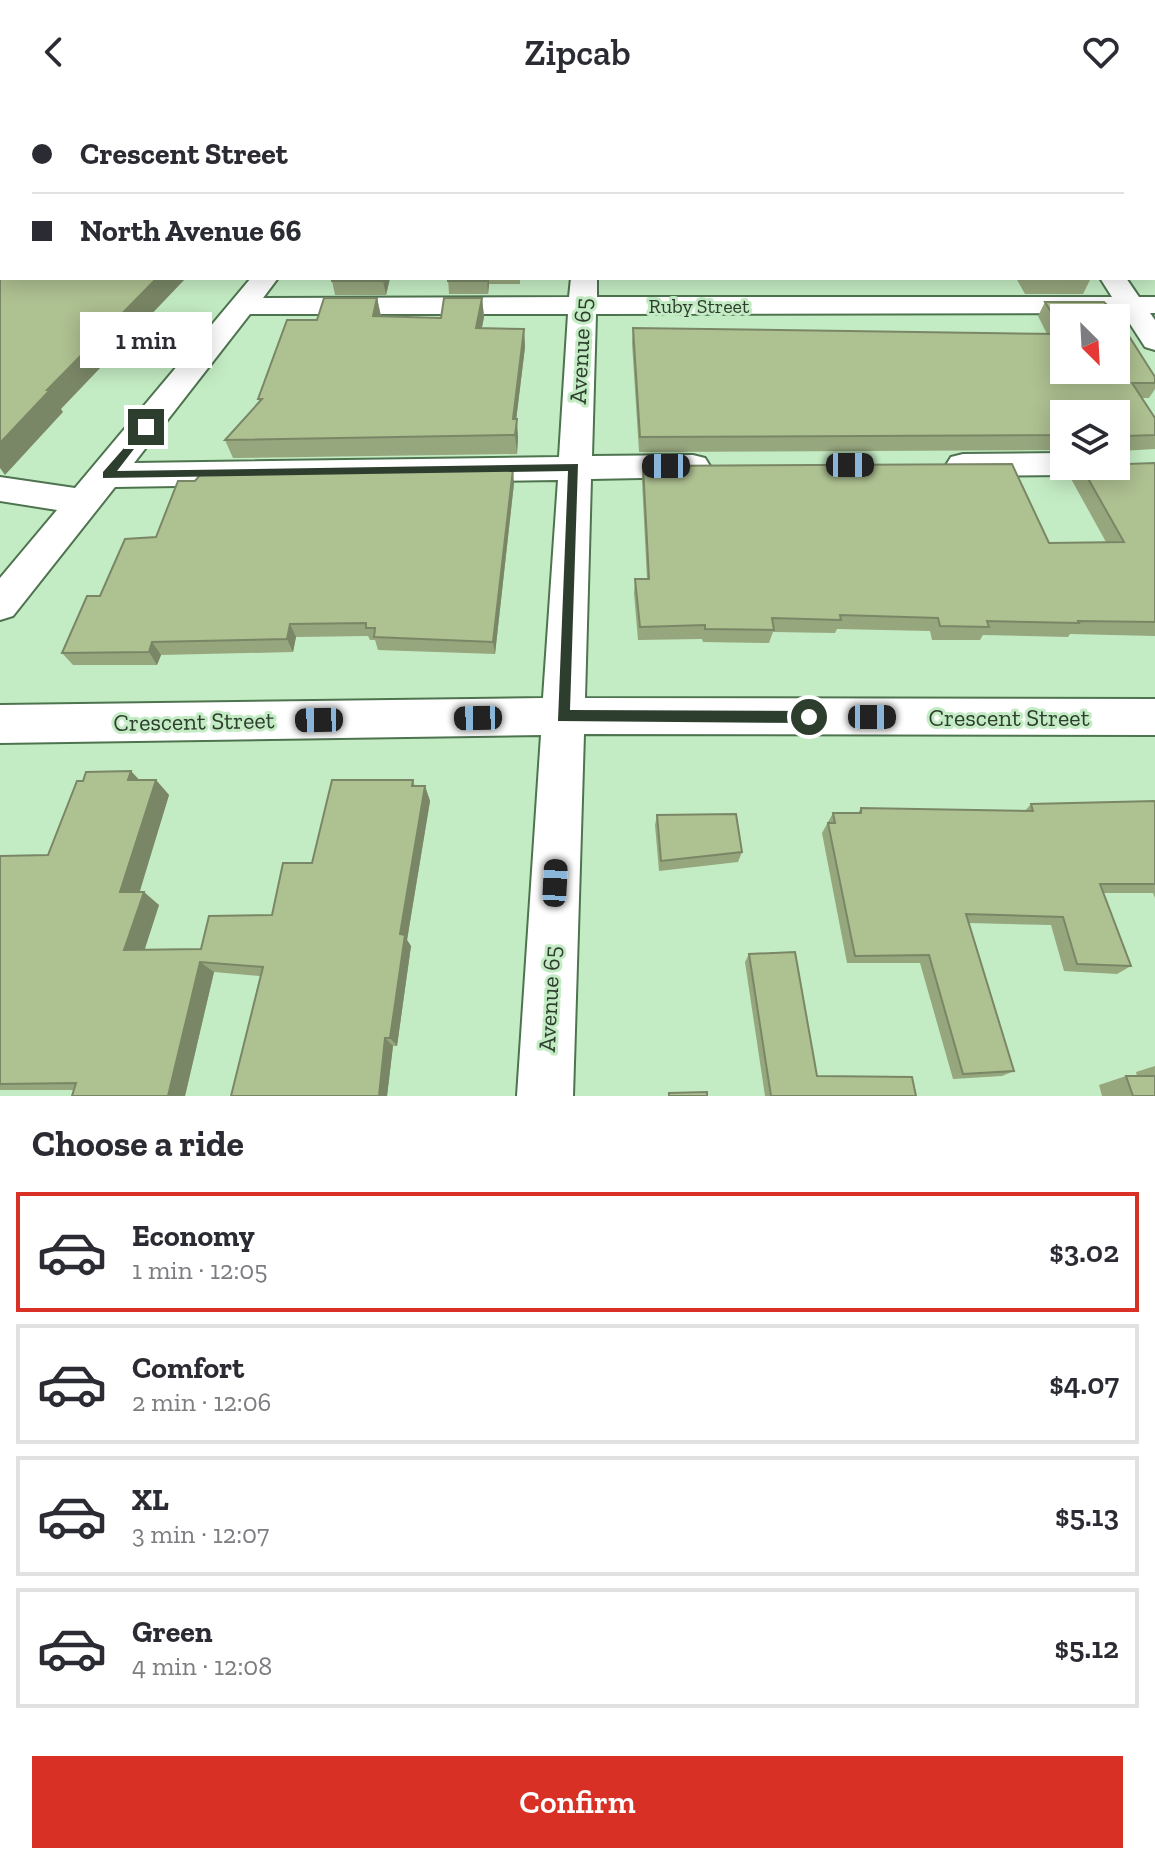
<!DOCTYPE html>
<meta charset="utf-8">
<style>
:root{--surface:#fff;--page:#f7f7f7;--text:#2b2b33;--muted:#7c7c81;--line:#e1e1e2;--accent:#d93025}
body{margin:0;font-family:"Zilla Slab",serif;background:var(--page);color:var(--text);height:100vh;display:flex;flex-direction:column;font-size:30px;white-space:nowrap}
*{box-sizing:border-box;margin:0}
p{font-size:26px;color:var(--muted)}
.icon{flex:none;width:44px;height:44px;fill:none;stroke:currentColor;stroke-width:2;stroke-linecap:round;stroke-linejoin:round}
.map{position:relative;height:992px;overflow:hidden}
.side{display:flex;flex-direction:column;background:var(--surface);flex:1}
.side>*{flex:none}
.banner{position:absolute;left:0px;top:0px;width:1156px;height:176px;box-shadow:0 4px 20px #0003;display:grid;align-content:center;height:176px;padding:0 32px;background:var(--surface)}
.needle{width:52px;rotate:156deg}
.fabs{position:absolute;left:1050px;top:200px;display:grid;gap:16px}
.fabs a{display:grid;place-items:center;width:80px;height:80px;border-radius:0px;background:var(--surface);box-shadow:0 4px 20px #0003;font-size:40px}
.end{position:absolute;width:36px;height:36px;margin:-18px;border:10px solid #2e3e2e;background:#fff;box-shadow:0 0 0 4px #fff}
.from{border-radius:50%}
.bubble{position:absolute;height:56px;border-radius:0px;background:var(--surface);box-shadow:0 4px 20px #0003;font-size:26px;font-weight:600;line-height:56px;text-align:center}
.car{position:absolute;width:24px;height:48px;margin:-24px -12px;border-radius:10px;box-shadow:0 0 6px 2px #0007;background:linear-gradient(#222 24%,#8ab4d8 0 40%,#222 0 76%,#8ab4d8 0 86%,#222 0)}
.banner b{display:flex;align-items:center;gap:28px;height:76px;font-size:30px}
.banner b+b{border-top:2px solid var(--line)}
.banner i{width:20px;height:20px;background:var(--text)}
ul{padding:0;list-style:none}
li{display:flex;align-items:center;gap:24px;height:120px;margin:0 16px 12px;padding:0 16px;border:4px solid var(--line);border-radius:0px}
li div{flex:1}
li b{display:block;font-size:30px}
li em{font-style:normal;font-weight:600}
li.current{border-color:var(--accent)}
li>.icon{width:72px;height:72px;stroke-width:1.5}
h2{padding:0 32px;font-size:36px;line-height:96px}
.cta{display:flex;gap:16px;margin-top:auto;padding:16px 32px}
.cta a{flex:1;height:92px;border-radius:0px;background:var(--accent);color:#fff;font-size:32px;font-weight:600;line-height:92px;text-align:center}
header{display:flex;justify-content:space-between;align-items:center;height:104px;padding:0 32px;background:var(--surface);font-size:36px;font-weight:600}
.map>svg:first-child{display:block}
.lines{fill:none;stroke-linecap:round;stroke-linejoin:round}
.minor-casing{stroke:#4e734f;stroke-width:4}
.major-casing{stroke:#fff;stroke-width:4}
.minor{fill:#fff;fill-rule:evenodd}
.major{fill:#d5e2fd;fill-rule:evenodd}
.wall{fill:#96a67d}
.shaded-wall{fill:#7a8766}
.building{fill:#aec191;stroke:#7a8766;stroke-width:2;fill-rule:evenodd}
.route{fill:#2e3e2e}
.labels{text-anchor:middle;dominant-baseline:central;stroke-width:6;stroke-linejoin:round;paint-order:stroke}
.far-street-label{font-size:20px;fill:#2e3e2e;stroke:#c4ecc4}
.street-label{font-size:24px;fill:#2e3e2e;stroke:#c4ecc4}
</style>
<header><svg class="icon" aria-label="back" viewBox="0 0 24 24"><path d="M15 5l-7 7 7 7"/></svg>Zipcab<svg class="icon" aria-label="heart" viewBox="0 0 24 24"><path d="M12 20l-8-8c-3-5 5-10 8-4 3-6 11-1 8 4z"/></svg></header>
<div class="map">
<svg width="1155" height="992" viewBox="0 0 1155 992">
<rect width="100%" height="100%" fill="#c4ecc4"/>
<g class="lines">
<defs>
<g id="minor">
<path d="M391,0H746L745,2Z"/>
<path d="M986,0H1007L1008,2H987Z"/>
<path d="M251,174H278L263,194L569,193L571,174H597V193H1112L1100,174H1126L1139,193H1155V209H1150L1155,216V246L1145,243L1123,209L596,210L592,352L693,351L705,354L710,362L705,370L693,373L591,375L585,594L1155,595V631L584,630L573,992H517L541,631L0,639V601L543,594L558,376L115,383L13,512L0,516V474L57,406L0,397V373L75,384ZM250,210H568L559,353L134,359Z"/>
<path d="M1064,349V362H1079L1076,368L1064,371L963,372L951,369L946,361L951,353L963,350Z"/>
</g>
<path id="major" d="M0,0H15L17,2H2V8Z"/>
</defs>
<use href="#minor" class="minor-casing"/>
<use href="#major" class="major-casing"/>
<use href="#minor" class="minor"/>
<use href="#major" class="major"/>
</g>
<g class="wall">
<path d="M1154,4H1155V160L1154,159Z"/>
<path d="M332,174H390L386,191H335L332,177Z"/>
<path d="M448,174H533V176H520V180H489L488,190H449Z"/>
<path d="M1016,174H1091L1083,190H1025Z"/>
<path d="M377,194L381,212L441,214L482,194L484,213L482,224L524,225L525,243L516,315L518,334L517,350L233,354L225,336L260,298L258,295L317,216Z"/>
<path d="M1045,198L1155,273V285L1149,294H1142L1155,314V345L1121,347L1064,310V346L639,348L632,239L633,224L1047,230L1038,212Z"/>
<path d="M1155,359V532L1070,530L1068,533L983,531L980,536H932L930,527L837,525L835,529L773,528L769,539L703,538L702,535L638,536L634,489L635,475H647L642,377L643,362L1049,439L1106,438L1070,373L1077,362H1116L1126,360Z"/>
<path d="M514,379L495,550L378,546L375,536H370L368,532L296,533L293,548L161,551L157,561H73L62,549L100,492L156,433Z"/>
<path d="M140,676H156L169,691L139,788L159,801L144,846L201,845L272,811L312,759L413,676L415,682H425L430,697L407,836L411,842L397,942H393L387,992H231L260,872L214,868L185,992H72L73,986H0V752L48,751Z"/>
<path d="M1155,697V794L1153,789H1103L1131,862L1117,870L1064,867L1051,821L969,819L1014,967L1002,972L953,975L920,859H847L822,729L833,709H858L861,704L1025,707L1031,700Z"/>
<path d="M657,711L742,748L738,758L659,767L655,721Z"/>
<path d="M749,850L817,972L916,992H765L745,858Z"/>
<path d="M1155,962V992H1102L1099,981L1126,972H1137L1136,968Z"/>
</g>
<g class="shaded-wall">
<path d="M110,0H143L140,2H107Z"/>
<path d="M290,0H314L312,2H288Z"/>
<path d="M2,78V98L0,94V79Z"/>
<path d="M157,174H186L61,305L63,308L5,371L0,364V339L47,286Z"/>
<path d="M384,174H390L386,191L383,177Z"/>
<path d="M487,174H489V180L488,190Z"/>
<path d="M377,194L381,213L373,212Z"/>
<path d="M482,194L484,213L478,242L476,224Z"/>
<path d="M524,225L525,243L514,334L513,315Z"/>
<path d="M517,315L518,334L517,350L515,331Z"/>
<path d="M1123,344L1116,355V346Z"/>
<path d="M513,365L514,379L495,550L493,538Z"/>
<path d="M290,520L296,533L293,548L287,535Z"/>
<path d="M152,538L161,551L157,561L149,548Z"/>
<path d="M131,667L145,682L128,676Z"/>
<path d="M156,676L169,691L136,800L120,788Z"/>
<path d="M425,682L430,697L407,836L411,842L397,942L390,934L400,830Z"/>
<path d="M144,788L159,801L141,857L124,846Z"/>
<path d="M200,858L214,868L185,992H168Z"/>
<path d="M385,934L393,942L387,992H379Z"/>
</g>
<g class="building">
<path d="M19,0H110L107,2H16Z"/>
<path d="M192,0H290L288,2H189Z"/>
<path d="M472,0H535V2H556H472Z"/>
<path d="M669,0H987L988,2H669Z"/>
<path d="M1154,4H1155V137L1154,136Z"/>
<path d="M2,12V78L0,79V13Z"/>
<path d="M2,154V174H157L47,286H50L0,339V156Z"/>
<path d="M332,174H384L383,177H332Z"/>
<path d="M448,174H487L486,177H448Z"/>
<path d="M324,194H377L373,212L441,214L444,194H482L476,224L524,225L513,315H517L515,331L225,336L262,295H258L287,216H317Z"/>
<path d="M1045,198H1104L1113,207L1155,273V279H1132L1155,314V331L1124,332L1123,344L1116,346V310H1064V331L640,333L633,224L1060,230L1054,219L1057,218ZM1064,214H1116V266H1064Z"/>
<path d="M1116,356L1126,360L1155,359V518L1078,517L1079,519L987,517L989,523L940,522L938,514L840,511L841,516L772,514L774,526L705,525V521L640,523L635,475H649L643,362L1012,360L1049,439L1124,438L1081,362H1116Z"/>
<path d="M513,365L493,538L374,533L375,524H366V519L290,520L287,535L152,538L149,548L62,549L87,492H100L125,435L156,433L178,377H195L200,371Z"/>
<path d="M131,667L128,676H156L120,788H144L124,846L201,845L209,812L272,811L283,759H312L332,676H413L412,682H425L400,830L405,831L390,934H385L379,992H231L263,863L200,858L168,992H72L76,979L0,980V752L48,751L77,677H83L86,668Z"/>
<path d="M1155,697V780H1100L1131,862L1077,860L1063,813L966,810L1014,967L963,970L929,851L855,852L828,719H835L833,709H861V704L1033,707L1031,700Z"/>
<path d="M736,710L742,748L661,757L657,711Z"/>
<path d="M795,848L817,972L912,973L916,992H771L749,850Z"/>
<path d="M1126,972H1155V992H1133Z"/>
<path d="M707,988V992H669V989Z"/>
</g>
<path class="route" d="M146,319L151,323L117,367L578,360L570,606L809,607L817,613L809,619L558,617L568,367L103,374V368Z"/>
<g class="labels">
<g class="far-street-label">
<text x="699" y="202">Ruby Street</text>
</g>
<g class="street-label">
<text transform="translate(580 247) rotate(-87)">Avenue 65</text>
<text x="1009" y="613">Crescent Street</text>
<text transform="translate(194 617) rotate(-1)">Crescent Street</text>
<text transform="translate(549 895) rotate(-87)">Avenue 65</text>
</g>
</g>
</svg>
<div class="fabs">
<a><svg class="needle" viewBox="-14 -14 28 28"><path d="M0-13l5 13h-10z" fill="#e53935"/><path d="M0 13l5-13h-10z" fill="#7c7c81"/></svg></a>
<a><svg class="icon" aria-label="layers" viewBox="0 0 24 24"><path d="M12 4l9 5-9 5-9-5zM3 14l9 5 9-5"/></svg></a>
</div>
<i class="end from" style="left:809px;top:613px"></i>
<i class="end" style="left:146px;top:323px"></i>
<div class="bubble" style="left:80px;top:208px;width:132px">1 min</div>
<i class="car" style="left:850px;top:361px;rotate:90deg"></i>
<i class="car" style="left:666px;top:362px;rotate:270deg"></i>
<i class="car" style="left:872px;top:613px;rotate:90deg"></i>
<i class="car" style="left:478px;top:614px;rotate:269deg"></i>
<i class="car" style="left:319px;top:616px;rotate:269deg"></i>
<i class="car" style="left:555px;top:779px;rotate:3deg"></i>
<div class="banner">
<b><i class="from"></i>Crescent Street</b>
<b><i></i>North Avenue 66</b>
</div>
</div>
<section class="side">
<h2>Choose a ride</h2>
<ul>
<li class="current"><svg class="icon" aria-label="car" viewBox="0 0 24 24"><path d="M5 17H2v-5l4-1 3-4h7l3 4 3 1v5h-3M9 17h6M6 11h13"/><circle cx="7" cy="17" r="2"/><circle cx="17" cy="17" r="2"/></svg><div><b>Economy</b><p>1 min · 12:05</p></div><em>$3.02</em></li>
<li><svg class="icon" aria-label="car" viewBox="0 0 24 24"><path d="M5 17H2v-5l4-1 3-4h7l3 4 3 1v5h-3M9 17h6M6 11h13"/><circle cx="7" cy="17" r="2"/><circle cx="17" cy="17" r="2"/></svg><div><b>Comfort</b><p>2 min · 12:06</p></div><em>$4.07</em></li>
<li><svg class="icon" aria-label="car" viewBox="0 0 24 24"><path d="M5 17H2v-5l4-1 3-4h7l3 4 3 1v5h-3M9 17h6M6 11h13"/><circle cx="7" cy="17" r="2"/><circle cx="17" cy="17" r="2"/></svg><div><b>XL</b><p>3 min · 12:07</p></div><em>$5.13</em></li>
<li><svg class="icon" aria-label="car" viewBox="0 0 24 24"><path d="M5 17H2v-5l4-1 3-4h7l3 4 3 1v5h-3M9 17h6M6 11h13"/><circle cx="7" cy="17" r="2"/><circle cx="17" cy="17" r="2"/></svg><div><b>Green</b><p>4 min · 12:08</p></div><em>$5.12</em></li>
</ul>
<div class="cta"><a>Confirm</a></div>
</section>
